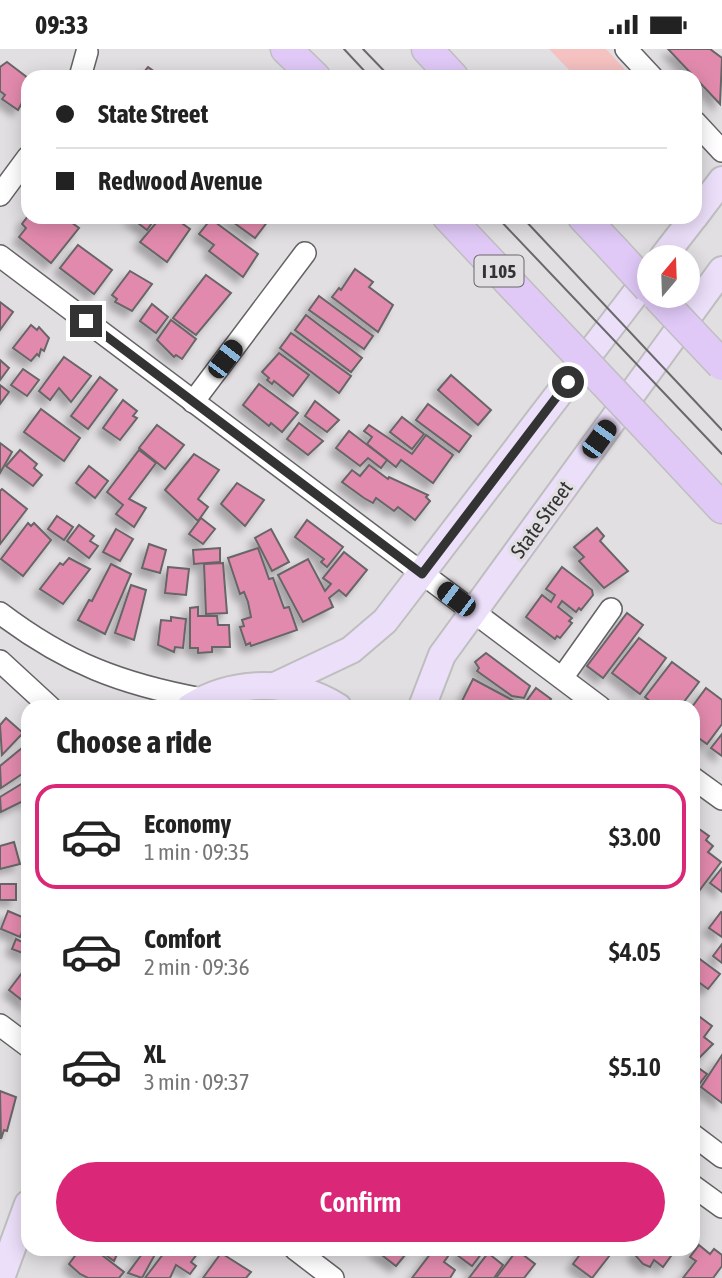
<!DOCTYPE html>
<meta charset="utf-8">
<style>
:root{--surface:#fff;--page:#f2f2f2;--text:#222;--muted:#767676;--line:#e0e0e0;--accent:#db2777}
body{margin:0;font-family:"Asap Condensed",sans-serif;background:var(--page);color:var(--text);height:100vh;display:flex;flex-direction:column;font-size:26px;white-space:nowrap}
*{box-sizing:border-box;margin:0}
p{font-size:23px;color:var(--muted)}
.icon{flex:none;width:38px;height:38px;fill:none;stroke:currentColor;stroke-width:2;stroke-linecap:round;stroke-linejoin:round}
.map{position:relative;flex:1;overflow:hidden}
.side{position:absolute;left:21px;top:651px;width:679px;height:556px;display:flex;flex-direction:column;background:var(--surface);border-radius:21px;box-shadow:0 4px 18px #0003}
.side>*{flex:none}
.guide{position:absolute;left:21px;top:21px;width:681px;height:154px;border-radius:21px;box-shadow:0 4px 18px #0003;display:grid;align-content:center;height:154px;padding:0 35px;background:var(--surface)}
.needle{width:46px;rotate:19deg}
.buttons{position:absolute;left:637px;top:196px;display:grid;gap:14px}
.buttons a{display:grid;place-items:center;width:63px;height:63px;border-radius:50%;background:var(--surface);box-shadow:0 4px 18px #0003;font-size:35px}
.end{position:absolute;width:32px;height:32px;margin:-16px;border:9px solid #343334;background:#fff;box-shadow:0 0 0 4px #fff}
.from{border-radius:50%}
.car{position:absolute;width:21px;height:42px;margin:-21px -10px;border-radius:9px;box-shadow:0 0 5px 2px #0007;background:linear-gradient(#222 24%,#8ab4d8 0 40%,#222 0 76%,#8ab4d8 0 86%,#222 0)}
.guide b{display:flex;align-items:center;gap:24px;height:66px;font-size:26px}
.guide b+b{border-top:2px solid var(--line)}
.guide i{width:18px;height:18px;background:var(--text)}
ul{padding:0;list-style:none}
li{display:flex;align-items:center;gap:21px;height:105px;margin:0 14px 10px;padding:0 21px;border:4px solid transparent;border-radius:21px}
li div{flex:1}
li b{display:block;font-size:26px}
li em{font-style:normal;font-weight:600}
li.on{border-color:var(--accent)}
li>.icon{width:63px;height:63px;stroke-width:1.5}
h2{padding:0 35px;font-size:32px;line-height:84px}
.button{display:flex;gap:14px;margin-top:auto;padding:14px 35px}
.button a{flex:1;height:80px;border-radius:42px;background:var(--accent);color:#fff;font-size:28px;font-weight:600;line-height:80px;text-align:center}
.status{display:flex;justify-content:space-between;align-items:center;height:49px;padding:0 35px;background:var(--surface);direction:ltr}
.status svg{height:19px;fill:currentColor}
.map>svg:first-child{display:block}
.green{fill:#f5c1c1}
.building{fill:#e28aad;stroke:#686566;stroke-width:2;filter:url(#shadow)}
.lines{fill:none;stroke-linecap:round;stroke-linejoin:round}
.minor-casing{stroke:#646264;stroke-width:24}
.major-casing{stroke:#bebebe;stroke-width:30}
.highway-casing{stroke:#bebebe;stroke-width:33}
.minor{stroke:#fff;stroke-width:21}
.major{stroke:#ecdffa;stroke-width:26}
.highway{stroke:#e0c9f7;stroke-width:30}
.tram{stroke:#6a696a;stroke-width:2}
.highway-bridge-casing{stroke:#bebebe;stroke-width:33;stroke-linecap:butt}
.highway-bridge{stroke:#e0c9f7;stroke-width:30}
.route{stroke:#343334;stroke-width:9}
.labels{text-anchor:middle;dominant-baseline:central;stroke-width:7;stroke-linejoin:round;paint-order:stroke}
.shield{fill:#e2dfe2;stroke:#686768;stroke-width:2}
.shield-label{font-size:19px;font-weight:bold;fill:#343334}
.street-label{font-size:21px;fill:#343334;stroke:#e2dfe2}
</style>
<div class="status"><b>09:33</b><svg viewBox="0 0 49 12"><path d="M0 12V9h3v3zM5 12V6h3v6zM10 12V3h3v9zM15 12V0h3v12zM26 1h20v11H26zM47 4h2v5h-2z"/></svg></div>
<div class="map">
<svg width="722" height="1229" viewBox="0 0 722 1229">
<defs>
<filter id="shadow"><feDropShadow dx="-6" dy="6" stdDeviation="3.5" flood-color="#0004"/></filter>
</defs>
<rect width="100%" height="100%" fill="#e2dfe2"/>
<path class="green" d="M549,0H606L632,28H576Z"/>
<g class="building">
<path d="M668,0H710L722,9L720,55Z"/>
<path d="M7,13L28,29V43L18,61L2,50L5,46L0,42V18Z"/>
<path d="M148,18L162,28H140Z"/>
<path d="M28,167L64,168L79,179L51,214L19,188L26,179L22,175Z"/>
<path d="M130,168H156L147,181Z"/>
<path d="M161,168H173L190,180L167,213L140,193Z"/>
<path d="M226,168H262L268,172L255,189Z"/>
<path d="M211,170L258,205L243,228L209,202L214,196L199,185Z"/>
<path d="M78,196L112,221L94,245L60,219Z"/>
<path d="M355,220L373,233L369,238L393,256L378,283L332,248L339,239L341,241Z"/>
<path d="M130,222L152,235L132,262L115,253L117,250L112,246Z"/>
<path d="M206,226L231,244L196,286L173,269Z"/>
<path d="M319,247L373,287L364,300L309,261Z"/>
<path d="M0,253L13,263L0,281Z"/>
<path d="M152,255L168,268L156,284L140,272Z"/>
<path d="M306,266L362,309L351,323L295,281Z"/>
<path d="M171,271L196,290L182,310L176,306L174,308L157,291Z"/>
<path d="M31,276L37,281L39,278L49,289L44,302L41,300L39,307L37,305L31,312L13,299Z"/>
<path d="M291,284L351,327L339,344L280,299Z"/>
<path d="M279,304L309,326L293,347L274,332L272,335L267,331L269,329L262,323Z"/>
<path d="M64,308L91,327L71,353L59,339L50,351L39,342Z"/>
<path d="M0,311L9,319L0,331Z"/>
<path d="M23,320L39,331L27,347L11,336Z"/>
<path d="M451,326L491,361L478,376L438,341Z"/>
<path d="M100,328L117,341L88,380L71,367Z"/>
<path d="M259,335L298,364L282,383L271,374L269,377L243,356Z"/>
<path d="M0,336L9,343L0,355Z"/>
<path d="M123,351L137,362L133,367L137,369L120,391L103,379Z"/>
<path d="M315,352L339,371L327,383L305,367Z"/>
<path d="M428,355L471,387L459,403L416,371Z"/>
<path d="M41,360L80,389L64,412L24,383Z"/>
<path d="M402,368L424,385L412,400L390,383Z"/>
<path d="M299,374L323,392L308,406L287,390Z"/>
<path d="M157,376L184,396L165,420L139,399Z"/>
<path d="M369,376L412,405L426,386L453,406L433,434L401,411L396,418L367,395L372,388L364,382Z"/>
<path d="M349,382L387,411L381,419L368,409L360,417L336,399Z"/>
<path d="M0,394L12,403L0,424Z"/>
<path d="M20,401L37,415L34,419L42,426L33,437L6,417Z"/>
<path d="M139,401L156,414L129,450L146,459L134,478L116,465L123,456L107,443Z"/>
<path d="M194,405L219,421L198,450L208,458L198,472L165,441Z"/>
<path d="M369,416L388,430L389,428L428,446L426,448L430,452L415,471L398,458L394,462L376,449L373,454L364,449L342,433L352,421L360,427Z"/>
<path d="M89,417L108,432L95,449L76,434Z"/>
<path d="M237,434L264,451L245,477L221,455Z"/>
<path d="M2,440L27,460L0,495V442Z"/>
<path d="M57,467L73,478L64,491L48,480Z"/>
<path d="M201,469L215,480L203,495L189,485Z"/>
<path d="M307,471L343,498L327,518L321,513L324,510L295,488Z"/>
<path d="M28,474L31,477L34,474L51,491L23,527L1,510Z"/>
<path d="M79,476L94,487L90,492L98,497L89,509L67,492Z"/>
<path d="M597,479L604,487L600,492L628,522L604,539L579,512L584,508L574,498Z"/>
<path d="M116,480L133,490L120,512L103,503Z"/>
<path d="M271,480L289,513L272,522L255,489Z"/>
<path d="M149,495L166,501L160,524L142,519Z"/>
<path d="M220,499V513L194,515L193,501Z"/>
<path d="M258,499L269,530L273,529L284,559L289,558L297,581L251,597L250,594L246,596L240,578L244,577L242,571L251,568L248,553L244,543L240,545L228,509Z"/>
<path d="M344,503L367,521L346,547L339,541L329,549L333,558L303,573L278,526L308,510L325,542L331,535L323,529Z"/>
<path d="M69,509L90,520L63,555L40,540L60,514L63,516Z"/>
<path d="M223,514L227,564L206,565L204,515Z"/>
<path d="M111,515L131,525L105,585L78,571L89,551L92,552Z"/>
<path d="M168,518L189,520L186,546L165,544Z"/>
<path d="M562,518L592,541L593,546L581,561L579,559L576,563L562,552L558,558L572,569L569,572L572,574L560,589L557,587L555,590L526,568L542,546L551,553L555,546L546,540Z"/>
<path d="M131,536L146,541L134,591L115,584Z"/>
<path d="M198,558V567H217L218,576H229L230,598H212V603L198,604V599H190V559Z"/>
<path d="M627,564L643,576L603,629L587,617Z"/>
<path d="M171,568L186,570L183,599L175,598L174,603L158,596L161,571L171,572Z"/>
<path d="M639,589L666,609L640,645L612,624Z"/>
<path d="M486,604L530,637L524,649L512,647L477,622L479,619L475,613Z"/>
<path d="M672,613L699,633L680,658H657L645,648Z"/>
<path d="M473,630L516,653L514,658H459Z"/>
<path d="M536,639L551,650L545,658H529L525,654Z"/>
<path d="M706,639L722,651V675L707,695L693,685L692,658Z"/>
<path d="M6,669L23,684L2,706L0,676Z"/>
<path d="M722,685V707L711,699Z"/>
<path d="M28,694V721L1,739L0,717Z"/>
<path d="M28,731V754L25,751L1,763L0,748Z"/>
<path d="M695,777L709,787L706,791L713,797L708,803L721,813L693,850Z"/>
<path d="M14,793L20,815L0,820V797Z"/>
<path d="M722,819V843L710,834Z"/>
<rect x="0" y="835" width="16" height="16"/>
<path d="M8,862L27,870L20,888L1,880Z"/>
<path d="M721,863L722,864V888L709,879Z"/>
<path d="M25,886L28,888V906L12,900L16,890L22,893Z"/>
<path d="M722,895V914L713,907Z"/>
<path d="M693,905L720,925L708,940L693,929Z"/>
<path d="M28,916V956L9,941Z"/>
<path d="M700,968L712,977L704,988L713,995L693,1015L707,1025L697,1038L693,1034V977Z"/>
<path d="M722,1006V1054L701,1038Z"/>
<path d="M0,1042L16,1048L7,1082L4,1081L1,1090Z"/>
<path d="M699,1196L710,1205L714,1200L722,1206V1217L713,1229H683L696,1212L690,1208Z"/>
<path d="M80,1200H94L124,1223L119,1229H88L80,1225L69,1215Z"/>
<path d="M110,1200H123L119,1201L114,1212L107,1207Z"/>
<path d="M130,1200H158L142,1229L128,1224L142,1205Z"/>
<path d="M167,1200H201L191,1213L196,1217L190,1225L176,1216L170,1229H145Z"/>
<path d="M374,1200H410L396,1217Z"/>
<path d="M434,1200H453L444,1213L455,1221L450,1229H412Z"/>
<path d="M461,1200H485L472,1217L457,1206Z"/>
<path d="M584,1200H603L610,1206L592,1229L573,1215Z"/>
<path d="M637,1200H676L663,1218L654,1211L650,1218L643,1215L634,1205Z"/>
<path d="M517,1201L535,1215L524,1229H496Z"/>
<path d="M221,1204L251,1223L246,1229H203Z"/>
<path d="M488,1204L503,1216L494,1229H469Z"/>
</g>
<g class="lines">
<defs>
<g id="minor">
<path d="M626,0L652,28"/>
<path d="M80,28L87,3"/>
<path d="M695,73L722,102"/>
<path d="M0,146L28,108"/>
<path d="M0,207L600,658"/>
<path d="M193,353L305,204"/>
<path d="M0,564C66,614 121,635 202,650"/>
<path d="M0,612L50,658"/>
<path d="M562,629L611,560"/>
<path d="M693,729L722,750"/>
<path d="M0,976L28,997"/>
<path d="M693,1086L722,1108"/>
<path d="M693,1137L722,1158"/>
<path d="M295,1200L333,1229"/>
</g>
<g id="major">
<path d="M695,167L722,131"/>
<path d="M663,208L694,168"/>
<path d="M277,636L351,601L385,572L649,227"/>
<path d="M190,658C234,630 294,630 338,658"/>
<path d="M422,658L442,606L722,221"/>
<path d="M1,1229L28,1155"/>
</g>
<g id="highway">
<path d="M286,0L315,28"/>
<path d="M427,0L453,28"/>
<path d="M448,168L550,276"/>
<path d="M583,168L614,201"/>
<path d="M668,401L722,459"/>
</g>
</defs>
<use href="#minor" class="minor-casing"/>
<use href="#major" class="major-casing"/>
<use href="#highway" class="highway-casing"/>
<use href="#minor" class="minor"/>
<use href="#major" class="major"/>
<use href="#highway" class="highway"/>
<g class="tram">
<path d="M344,0L370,28"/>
<path d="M363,0L390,28"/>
<path d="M497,168L722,405"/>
<path d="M522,168L722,381"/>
</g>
<defs>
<g id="highway-bridge">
<path d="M614,201L649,239"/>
<path d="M657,247L722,316"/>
<path d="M550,276L668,401"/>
</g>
</defs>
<use href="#highway-bridge" class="highway-bridge-casing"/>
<use href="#highway-bridge" class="highway-bridge"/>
</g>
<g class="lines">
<path class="route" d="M86,272L422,525L568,333"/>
</g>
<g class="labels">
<rect class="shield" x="474.5" y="206.5" width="49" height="31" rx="5"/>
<g class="shield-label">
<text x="499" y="222">I 105</text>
</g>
<g class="street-label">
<text transform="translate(541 470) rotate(-54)">State Street</text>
</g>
</g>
</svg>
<div class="buttons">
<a><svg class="needle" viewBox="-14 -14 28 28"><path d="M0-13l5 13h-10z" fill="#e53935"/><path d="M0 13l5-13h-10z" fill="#767676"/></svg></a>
</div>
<i class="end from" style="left:568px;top:333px"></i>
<i class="end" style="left:86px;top:272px"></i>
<i class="car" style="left:225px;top:310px;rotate:37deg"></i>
<i class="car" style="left:599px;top:390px;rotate:36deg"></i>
<i class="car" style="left:456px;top:550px;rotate:307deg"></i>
<div class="guide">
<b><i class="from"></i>State Street</b>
<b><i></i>Redwood Avenue</b>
</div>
<section class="side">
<h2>Choose a ride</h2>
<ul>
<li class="on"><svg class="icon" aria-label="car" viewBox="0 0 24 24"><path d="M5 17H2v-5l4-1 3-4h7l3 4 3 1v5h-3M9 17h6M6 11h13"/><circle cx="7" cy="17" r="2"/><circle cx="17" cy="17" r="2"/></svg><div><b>Economy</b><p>1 min · 09:35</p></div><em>$3.00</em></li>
<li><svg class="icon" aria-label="car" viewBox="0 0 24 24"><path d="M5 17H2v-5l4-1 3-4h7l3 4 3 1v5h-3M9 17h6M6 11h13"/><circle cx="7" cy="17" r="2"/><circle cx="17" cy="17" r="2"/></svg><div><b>Comfort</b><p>2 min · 09:36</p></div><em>$4.05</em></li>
<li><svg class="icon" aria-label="car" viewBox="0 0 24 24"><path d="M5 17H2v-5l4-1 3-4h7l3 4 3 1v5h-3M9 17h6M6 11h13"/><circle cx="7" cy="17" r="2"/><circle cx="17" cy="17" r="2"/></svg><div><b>XL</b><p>3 min · 09:37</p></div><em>$5.10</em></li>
</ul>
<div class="button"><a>Confirm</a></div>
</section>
</div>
